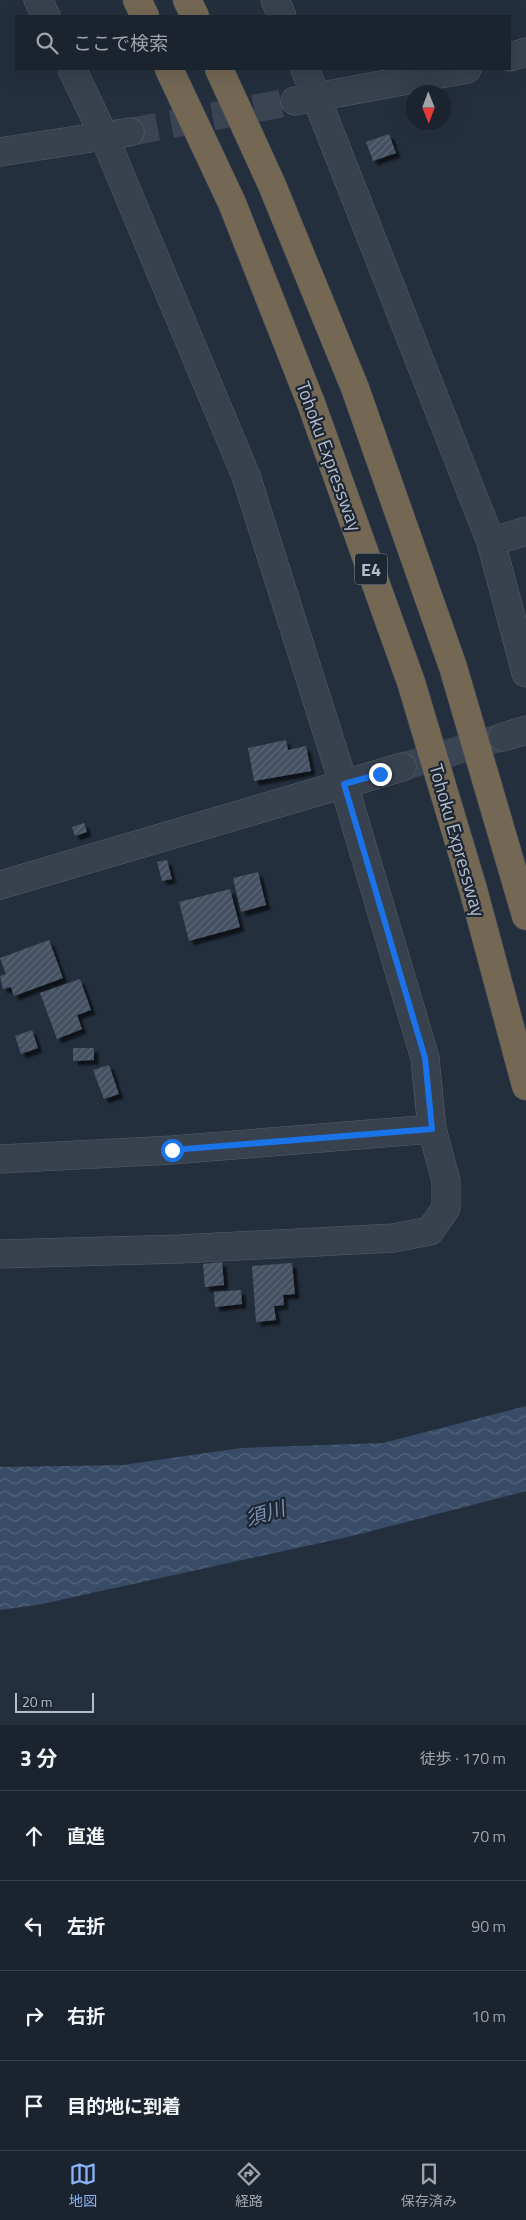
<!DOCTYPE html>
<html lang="ja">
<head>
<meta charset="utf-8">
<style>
	body { margin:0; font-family:"Titillium Web","Noto Sans JP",sans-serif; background:#282f3a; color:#f1f3f6 }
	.compass { position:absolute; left:406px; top:85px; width:45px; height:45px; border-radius:50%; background:#1b232e; box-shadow:0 5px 20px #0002; rotate:179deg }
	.scale { position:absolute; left:15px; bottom:12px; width:79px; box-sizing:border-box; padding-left:5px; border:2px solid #b4bcc9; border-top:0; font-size:14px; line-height:18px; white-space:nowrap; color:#b4bcc9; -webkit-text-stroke:4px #1d2633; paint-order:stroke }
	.stop { position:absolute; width:15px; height:15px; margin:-11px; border:4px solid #1a73e8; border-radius:50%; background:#fff }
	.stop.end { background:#1a73e8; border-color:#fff; box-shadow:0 1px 5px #0008 }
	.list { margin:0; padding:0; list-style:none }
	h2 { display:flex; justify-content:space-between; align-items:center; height:65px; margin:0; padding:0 20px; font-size:21px }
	h2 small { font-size:16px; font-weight:400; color:#a0a4aa }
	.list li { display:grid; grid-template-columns:32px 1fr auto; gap:15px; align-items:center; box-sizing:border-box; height:90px; padding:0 20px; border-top:1px solid #39404a }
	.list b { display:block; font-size:19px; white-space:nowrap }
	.list em { font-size:16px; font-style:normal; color:#a0a4aa }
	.icon { flex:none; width:28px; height:28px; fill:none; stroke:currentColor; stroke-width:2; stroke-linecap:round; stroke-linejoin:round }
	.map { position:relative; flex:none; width:526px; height:1725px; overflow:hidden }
	.search { position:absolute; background:#1b232e; box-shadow:0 5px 20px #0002; left:15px; right:15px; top:15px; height:55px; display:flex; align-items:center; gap:12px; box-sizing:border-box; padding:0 18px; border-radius:0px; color:#a0a4aa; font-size:19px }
	.sheet { height:425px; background:#1b232e }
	nav { display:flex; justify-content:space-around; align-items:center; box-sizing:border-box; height:70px; border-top:1px solid #39404a; background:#1b232e; font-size:14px; color:#a0a4aa }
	nav a { display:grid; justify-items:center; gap:2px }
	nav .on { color:#8ab4f8 }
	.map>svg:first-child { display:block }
	.water { fill:url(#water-waves) }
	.building { fill:url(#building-hatch); filter:url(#shadow) }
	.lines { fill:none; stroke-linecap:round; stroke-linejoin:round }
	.street-tunnel { stroke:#3a4453; stroke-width:28; stroke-dasharray:28 14; stroke-linecap:butt }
	.street-casing { stroke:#565f6c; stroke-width:29 }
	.highway-casing { stroke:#434c59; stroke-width:29 }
	.street { stroke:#38414e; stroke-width:28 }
	.highway { stroke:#746855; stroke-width:28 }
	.route { stroke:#1a73e8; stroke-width:6 }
	.labels { text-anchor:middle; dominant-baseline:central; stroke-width:4.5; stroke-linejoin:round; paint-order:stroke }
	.shield { fill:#1d2633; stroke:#878f9c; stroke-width:1 }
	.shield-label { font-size:18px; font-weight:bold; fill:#b4bcc9 }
	.street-label { font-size:19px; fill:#b4bcc9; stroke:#1d2633 }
	.water-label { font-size:20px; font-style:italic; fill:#7c92b1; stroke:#1d2633 }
</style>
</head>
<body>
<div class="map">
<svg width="526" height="1725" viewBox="0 0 526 1725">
	<defs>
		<pattern id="water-waves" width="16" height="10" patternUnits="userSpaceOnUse" patternTransform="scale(1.25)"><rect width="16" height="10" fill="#394c67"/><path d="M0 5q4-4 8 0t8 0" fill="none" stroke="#53647b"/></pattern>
		<pattern id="building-hatch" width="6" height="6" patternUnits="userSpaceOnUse" patternTransform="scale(1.25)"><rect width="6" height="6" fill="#455162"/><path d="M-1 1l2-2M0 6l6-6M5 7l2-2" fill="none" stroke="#5d6877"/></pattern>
		<filter id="shadow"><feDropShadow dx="4.5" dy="4.5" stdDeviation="1" flood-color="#0009"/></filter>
	</defs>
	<rect width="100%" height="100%" fill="#242f3e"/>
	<path class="water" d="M526 1406V1491L352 1536 37 1605 0 1610V1467L123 1465 241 1448 383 1443Z"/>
	<path class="building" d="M389 134 396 153 373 161 366 142Z
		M286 740 288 750 306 746 311 771 254 781 248 748Z
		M84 823 87 832 75 836 72 827Z
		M167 860 172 879 162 881 157 862Z
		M258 872 266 905 241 912 233 878Z
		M230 889 240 927 189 941 179 902Z
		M49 940 63 978 14 996 11 987 3 989 0 976 6 974 0 958Z
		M80 979 91 1010 77 1015 82 1029 57 1039 40 993Z
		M32 1030 38 1048 21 1054 15 1036Z
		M73 1048H94V1060L73 1061Z
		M109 1065 119 1094 104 1099 93 1070Z
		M222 1262 224 1285 205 1287 203 1264Z
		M292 1263 295 1294 283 1295 284 1305 274 1306 276 1320 256 1322 252 1266Z
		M241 1290 242 1304 215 1307 214 1292Z"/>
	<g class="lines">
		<path class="street-tunnel" d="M130 132 295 101
			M402 767 499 738"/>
		<defs>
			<path id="street" d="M38 0 46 16
				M275 0 282 16
				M510 57 526 52
				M305 69 491 542 526 673
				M295 101 467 69
				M0 152 130 132
				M491 542 526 531
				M503 737 526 730
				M0 885 402 767
				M0 1159 172 1150 432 1129
				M0 1254 180 1249 393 1238 430 1231 446 1208V1181L432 1129 425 1058 344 785 246 476 104 136 72 69"/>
			<path id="highway" d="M137 0 145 16
				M187 0 195 16
				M169 69 232 203 311 403 411 682 473 889 526 1086
				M219 69 272 185 355 388 453 667 526 916"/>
		</defs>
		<use href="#street" class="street-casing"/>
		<use href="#highway" class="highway-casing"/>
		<use href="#street" class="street"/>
		<use href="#highway" class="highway"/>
	</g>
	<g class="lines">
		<path class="route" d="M172 1150 432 1129 425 1058 344 784 380 774"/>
	</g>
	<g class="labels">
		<rect class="shield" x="355" y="553.5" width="32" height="31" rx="4"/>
		<g class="shield-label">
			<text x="371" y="569">E4</text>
		</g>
		<g class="street-label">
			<text transform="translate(330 456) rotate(70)">Tohoku Expressway</text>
			<text transform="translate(458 840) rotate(74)">Tohoku Expressway</text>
		</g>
		<g class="water-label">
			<text transform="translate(265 1513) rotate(-17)">須川</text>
		</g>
	</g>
</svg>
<svg class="compass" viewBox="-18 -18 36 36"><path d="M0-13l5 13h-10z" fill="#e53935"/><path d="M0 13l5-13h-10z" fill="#a0a4aa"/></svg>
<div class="scale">20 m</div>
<div class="stop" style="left:172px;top:1150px"></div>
<div class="stop end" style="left:380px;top:774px"></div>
<div class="search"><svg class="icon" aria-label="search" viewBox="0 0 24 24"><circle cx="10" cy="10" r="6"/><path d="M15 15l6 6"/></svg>ここで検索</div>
</div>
<section class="sheet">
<h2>3 分<small>徒歩 · 170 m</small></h2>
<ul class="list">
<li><svg class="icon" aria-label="ahead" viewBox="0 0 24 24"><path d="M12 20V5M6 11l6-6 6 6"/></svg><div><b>直進</b></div><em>70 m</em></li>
<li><svg class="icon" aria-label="left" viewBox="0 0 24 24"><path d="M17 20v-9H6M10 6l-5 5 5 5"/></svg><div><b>左折</b></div><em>90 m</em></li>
<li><svg class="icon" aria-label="right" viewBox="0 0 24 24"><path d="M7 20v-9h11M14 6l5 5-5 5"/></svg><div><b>右折</b></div><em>10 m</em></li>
<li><svg class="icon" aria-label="arrive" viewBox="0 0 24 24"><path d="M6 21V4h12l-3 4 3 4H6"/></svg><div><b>目的地に到着</b></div></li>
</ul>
</section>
<nav>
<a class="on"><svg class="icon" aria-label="map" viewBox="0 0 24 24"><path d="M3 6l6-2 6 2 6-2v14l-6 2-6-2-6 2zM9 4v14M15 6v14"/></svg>地図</a>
<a><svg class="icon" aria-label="directions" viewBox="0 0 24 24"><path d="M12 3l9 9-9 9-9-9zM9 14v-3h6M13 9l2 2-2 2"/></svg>経路</a>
<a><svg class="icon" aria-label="saved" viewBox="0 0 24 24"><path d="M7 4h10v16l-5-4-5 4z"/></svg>保存済み</a>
</nav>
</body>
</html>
